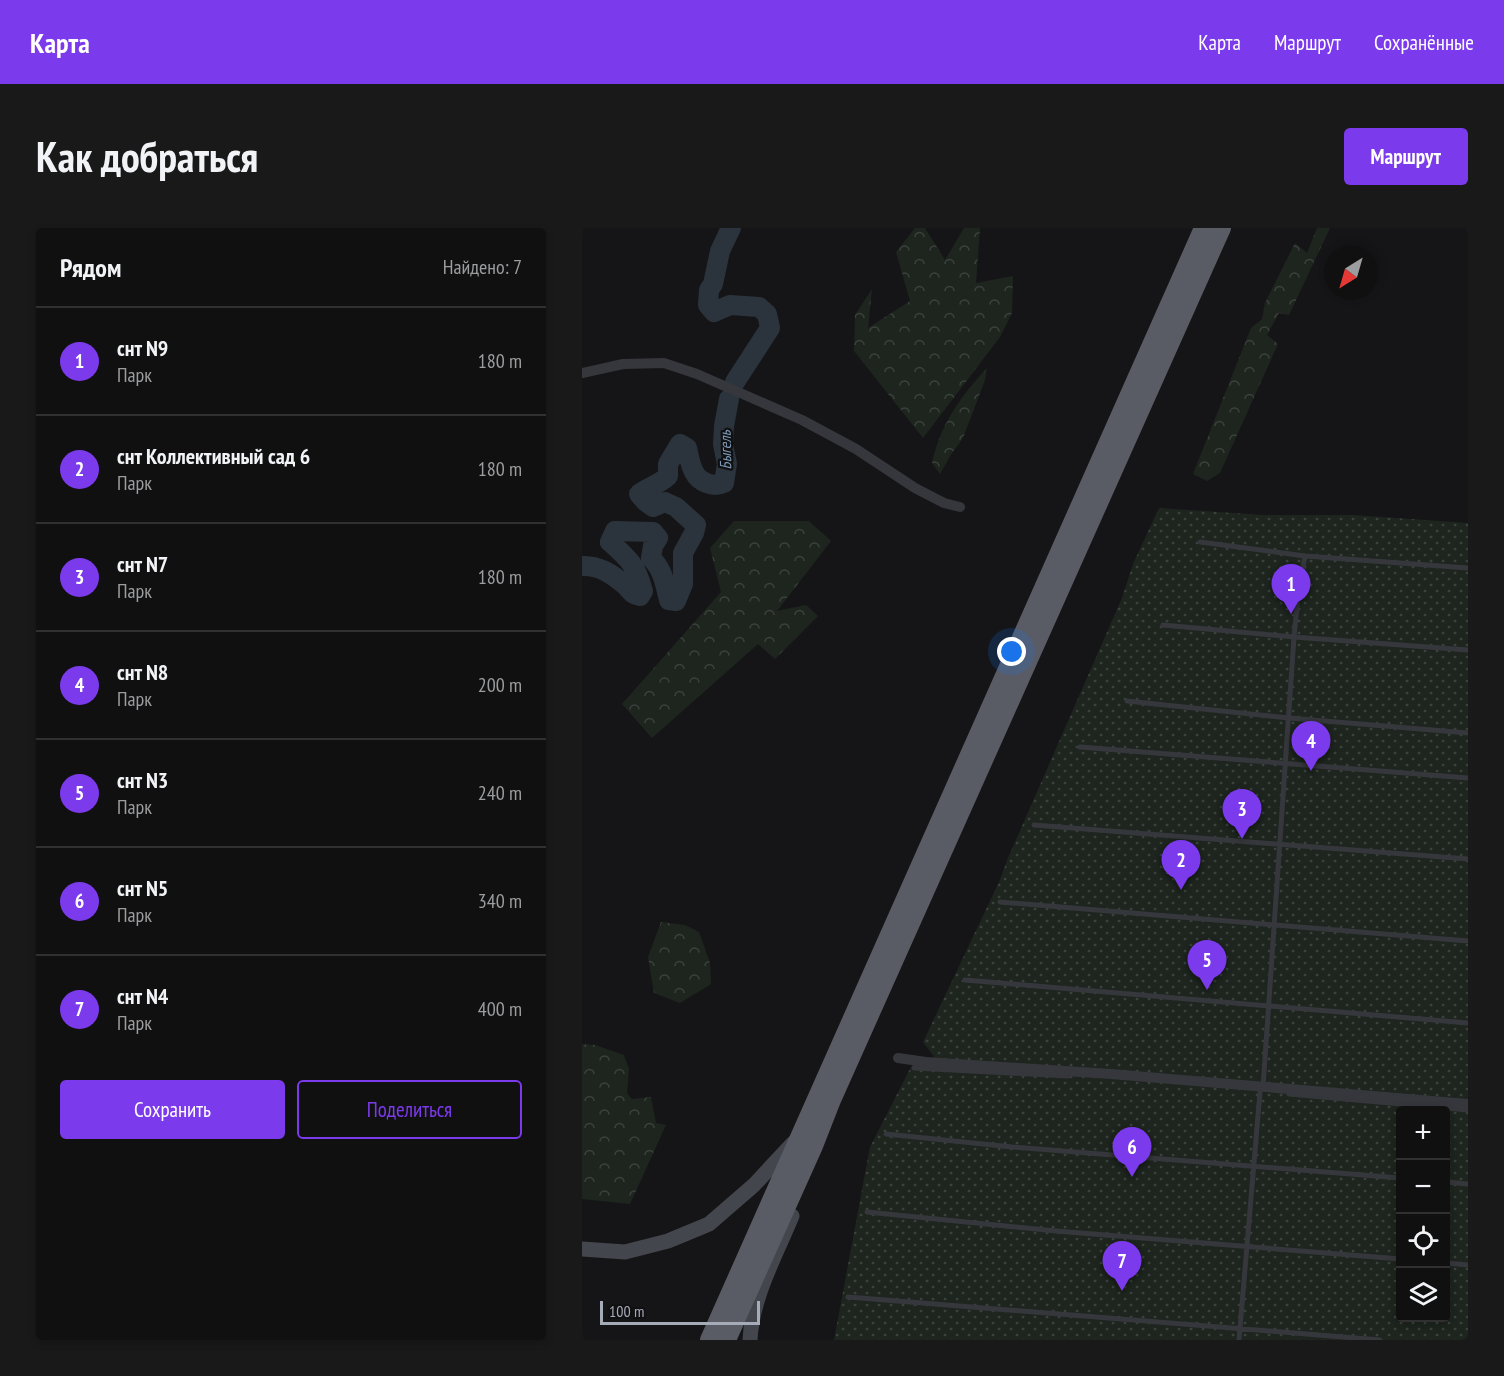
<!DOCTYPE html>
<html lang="ru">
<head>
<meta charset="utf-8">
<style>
	body { margin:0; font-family:"PT Sans Narrow",sans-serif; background:#19191a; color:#f1f3f6 }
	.controls { position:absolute; right:18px; bottom:18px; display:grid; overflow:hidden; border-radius:6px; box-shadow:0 3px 9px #0003 }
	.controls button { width:54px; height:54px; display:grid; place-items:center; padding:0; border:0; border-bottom:2px solid #303031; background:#101011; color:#f1f3f6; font:30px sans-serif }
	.compass { position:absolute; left:742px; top:18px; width:54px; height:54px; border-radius:50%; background:#101011; box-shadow:0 3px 9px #0003; rotate:217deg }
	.scale { position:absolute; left:18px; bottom:15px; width:160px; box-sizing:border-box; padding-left:6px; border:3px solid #a6abb8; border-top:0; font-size:16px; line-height:21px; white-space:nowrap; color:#a6abb8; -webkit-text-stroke:4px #101012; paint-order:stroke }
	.you { position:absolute; left:430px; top:424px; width:21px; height:21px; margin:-15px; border:4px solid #fff; border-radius:50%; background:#1a73e8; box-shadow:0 0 0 9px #1a73e833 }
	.badge { display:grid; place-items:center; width:39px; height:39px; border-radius:50%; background:#7c3aed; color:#fff; font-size:20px; font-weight:700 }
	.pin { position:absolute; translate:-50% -50px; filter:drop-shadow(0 2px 3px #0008) }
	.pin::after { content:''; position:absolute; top:32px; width:21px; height:18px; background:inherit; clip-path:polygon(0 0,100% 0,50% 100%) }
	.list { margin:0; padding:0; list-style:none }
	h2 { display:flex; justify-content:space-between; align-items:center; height:78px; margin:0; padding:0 24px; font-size:26px }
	h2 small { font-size:20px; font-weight:400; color:#9c9d9f }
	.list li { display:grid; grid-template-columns:39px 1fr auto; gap:18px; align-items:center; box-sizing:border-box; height:108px; padding:0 24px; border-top:2px solid #303031 }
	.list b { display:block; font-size:22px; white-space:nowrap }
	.list p { margin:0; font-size:20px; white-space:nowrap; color:#9c9d9f }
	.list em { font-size:20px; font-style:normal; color:#9c9d9f }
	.actions { display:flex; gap:12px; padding:18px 24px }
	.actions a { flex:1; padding:14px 0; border:2px solid #7c3aed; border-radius:6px; text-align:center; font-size:21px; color:#7c3aed }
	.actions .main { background:#7c3aed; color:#fff }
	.icon { flex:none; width:33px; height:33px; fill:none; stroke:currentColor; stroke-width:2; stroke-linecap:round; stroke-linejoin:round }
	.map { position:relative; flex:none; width:886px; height:1112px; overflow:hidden; border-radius:6px }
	header { display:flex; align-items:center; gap:36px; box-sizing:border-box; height:84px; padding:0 30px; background:#7c3aed; color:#fff }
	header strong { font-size:28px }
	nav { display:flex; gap:33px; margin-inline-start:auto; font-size:21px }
	.intro { display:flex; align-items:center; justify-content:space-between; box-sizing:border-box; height:144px; padding:0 36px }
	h1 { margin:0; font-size:42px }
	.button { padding:15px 27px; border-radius:6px; background:#7c3aed; color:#fff; font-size:21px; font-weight:700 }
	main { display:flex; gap:36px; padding:0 36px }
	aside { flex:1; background:#101011; border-radius:6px; box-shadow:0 3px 9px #0003 }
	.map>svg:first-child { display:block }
	.forest { fill:url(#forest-crowns) }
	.garden { fill:url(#garden-dots); fill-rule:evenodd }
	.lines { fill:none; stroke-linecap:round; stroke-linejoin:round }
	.river { stroke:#2b343c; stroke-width:20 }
	.service { stroke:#36373c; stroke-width:5 }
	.minor { stroke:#36373c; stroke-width:10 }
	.secondary { stroke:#44464d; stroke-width:15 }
	.trunk { stroke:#5a5c65; stroke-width:18 }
	.labels { text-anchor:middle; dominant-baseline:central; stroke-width:4.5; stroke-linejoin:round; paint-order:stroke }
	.water-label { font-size:16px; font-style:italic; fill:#7c98b5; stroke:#101012 }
</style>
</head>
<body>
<header>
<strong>Карта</strong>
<nav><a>Карта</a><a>Маршрут</a><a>Сохранённые</a></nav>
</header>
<div class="intro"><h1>Как добраться</h1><a class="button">Маршрут</a></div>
<main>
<aside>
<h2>Рядом<small>Найдено: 7</small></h2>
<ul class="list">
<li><span class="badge">1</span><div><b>снт N9</b><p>Парк</p></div><em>180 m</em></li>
<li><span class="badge">2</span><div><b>снт Коллективный сад 6</b><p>Парк</p></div><em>180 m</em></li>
<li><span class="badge">3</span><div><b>снт N7</b><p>Парк</p></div><em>180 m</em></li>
<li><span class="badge">4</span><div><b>снт N8</b><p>Парк</p></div><em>200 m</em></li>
<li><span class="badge">5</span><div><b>снт N3</b><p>Парк</p></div><em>240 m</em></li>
<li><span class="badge">6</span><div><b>снт N5</b><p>Парк</p></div><em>340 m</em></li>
<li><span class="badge">7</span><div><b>снт N4</b><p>Парк</p></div><em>400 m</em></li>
</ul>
<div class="actions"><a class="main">Сохранить</a><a>Поделиться</a></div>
</aside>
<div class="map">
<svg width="886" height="1112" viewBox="0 0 886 1112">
	<defs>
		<pattern id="forest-crowns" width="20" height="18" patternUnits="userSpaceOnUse" patternTransform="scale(1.5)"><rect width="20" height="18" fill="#1d251e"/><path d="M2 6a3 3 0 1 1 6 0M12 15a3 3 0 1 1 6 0" fill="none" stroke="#3b423d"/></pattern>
		<pattern id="garden-dots" width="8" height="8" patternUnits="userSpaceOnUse" patternTransform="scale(1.5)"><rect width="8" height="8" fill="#1d251e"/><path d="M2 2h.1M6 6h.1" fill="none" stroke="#3b423d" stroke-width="1.8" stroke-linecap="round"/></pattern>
	</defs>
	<rect width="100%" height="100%" fill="#151517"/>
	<path class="forest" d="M333 0H343L363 32 382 0H398L394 55 431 48 430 85 418 109 341 210 272 123 273 87 290 61 286 100 328 73 314 24Z
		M735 0H748L707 87 697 85 685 107 696 116 638 245 625 253 611 246 669 100 680 91 683 75 713 15 725 25Z
		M405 140 403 152 381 210 368 228 358 246 350 235C358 197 379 168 405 140Z
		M152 293H227L249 313 195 383 224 377 236 388 193 431 176 416 70 510 40 476 139 364 128 320Z
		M79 694 103 697 117 704 128 735 129 756 98 775 72 765 66 729Z
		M0 816 13 817 42 827 47 841 45 865 50 871 69 869 74 895 84 897 48 976 0 971Z"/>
	<path class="garden" d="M577 280 681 287H771L886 295V872L353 830 341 814 417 654 426 630 540 370 551 336Z
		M330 837 546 849 886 879V1112H252L288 919ZM818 882H864V1090H818Z"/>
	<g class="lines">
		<path class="river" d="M149 0 138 23 131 56 127 62 126 77 132 84 148 77 177 79 185 86 188 100 153 154
			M0 338C17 337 30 346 43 357 48 362 50 367 58 368L61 363C54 337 47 331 28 314L33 303 71 304 76 310 71 318 69 330C81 341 83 356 87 372L94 373 101 356V325L112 305 114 297 94 279 83 274 71 279 63 273 57 266C66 259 78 256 86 248V236L98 216 105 220C107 228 108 237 112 244 117 254 131 260 142 255L145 236 141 216 142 198 147 171"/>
		<path class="service" d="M618 314 723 328 886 340
			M581 397 712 409 886 422
			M545 473 707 490 886 505
			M498 519 886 550
			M452 597 886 631
			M418 674 886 713
			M383 752 886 795
			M332 840 486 848
			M681 859 712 409 716 368 723 328
			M707 866 886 882
			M304 906 430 919 818 950
			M864 954 886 956
			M285 984 474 1003 818 1031
			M864 1035 886 1037
			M266 1069 798 1112
			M657 1112 678 864"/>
		<path class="minor" d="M0 145 41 136 82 135 115 146 220 192 274 221 333 260 362 275 378 279
			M316 830 344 834 529 846 886 876"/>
		<path class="secondary" d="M0 1021 43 1024 86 1013 127 996 172 957 211 915
			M168 1112C170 1069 194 1027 210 988"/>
		<path class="trunk" d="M127 1112 621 0
			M145 1112 232 918 250 872 640 0"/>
	</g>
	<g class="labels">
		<g class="water-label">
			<text transform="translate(143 222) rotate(-91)">Быгель</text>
		</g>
	</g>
</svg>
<div class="controls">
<button>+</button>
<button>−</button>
<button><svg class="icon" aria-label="locate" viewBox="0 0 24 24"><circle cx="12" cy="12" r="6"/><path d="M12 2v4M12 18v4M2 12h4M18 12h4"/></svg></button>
<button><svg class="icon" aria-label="layers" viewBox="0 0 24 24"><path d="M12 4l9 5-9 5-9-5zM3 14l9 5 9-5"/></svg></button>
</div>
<svg class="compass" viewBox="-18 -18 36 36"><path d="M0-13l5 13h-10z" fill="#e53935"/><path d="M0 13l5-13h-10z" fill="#9c9d9f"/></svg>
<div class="scale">100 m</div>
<div class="you"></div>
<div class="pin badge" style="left:709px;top:386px">1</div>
<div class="pin badge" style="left:599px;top:662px">2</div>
<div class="pin badge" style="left:660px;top:611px">3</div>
<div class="pin badge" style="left:729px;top:543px">4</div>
<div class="pin badge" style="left:625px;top:762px">5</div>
<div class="pin badge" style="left:550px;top:949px">6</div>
<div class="pin badge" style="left:540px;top:1063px">7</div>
</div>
</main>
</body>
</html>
